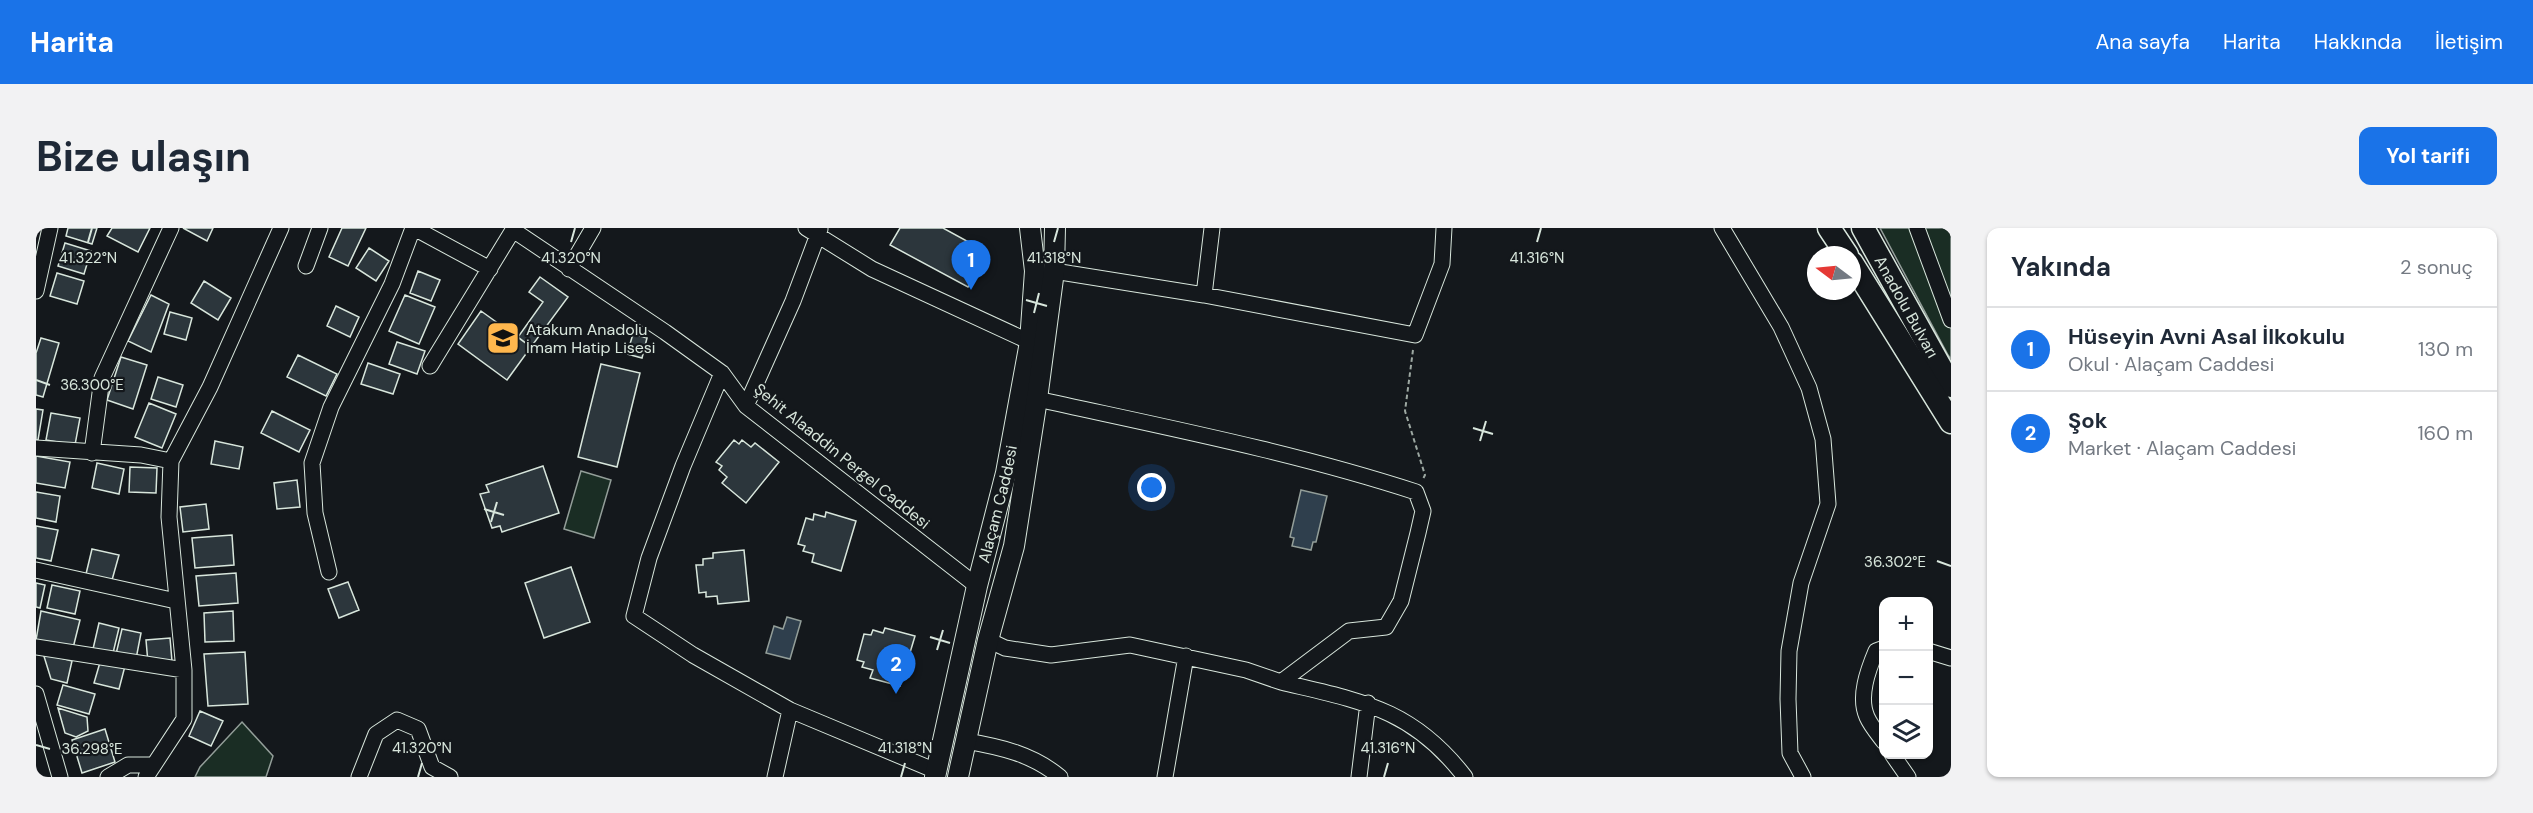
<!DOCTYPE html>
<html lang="tr">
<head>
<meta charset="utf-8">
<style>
	body { margin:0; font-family:"DM Sans",sans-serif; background:#f2f2f3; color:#1f2937 }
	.controls { position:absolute; right:18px; bottom:18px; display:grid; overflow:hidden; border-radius:12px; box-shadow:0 2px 4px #0004 }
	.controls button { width:54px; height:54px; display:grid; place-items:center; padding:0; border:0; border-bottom:2px solid #e0e1e3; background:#fff; color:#1f2937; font:30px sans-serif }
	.compass { position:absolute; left:1771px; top:18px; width:54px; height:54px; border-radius:50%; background:#fff; box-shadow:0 2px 4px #0004; rotate:286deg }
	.you { position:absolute; left:1116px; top:260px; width:21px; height:21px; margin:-15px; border:4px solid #fff; border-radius:50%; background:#1a73e8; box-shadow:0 0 0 9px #1a73e833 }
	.badge { display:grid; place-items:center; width:39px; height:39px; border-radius:50%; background:#1a73e8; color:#fff; font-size:20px; font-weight:700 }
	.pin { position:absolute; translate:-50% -50px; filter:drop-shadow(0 2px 3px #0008) }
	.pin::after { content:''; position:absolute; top:32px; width:21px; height:18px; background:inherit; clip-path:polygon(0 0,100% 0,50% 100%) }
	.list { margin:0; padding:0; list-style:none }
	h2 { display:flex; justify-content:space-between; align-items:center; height:78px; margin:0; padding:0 24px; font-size:26px }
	h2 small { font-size:20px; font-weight:400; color:#747a83 }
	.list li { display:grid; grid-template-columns:39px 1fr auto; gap:18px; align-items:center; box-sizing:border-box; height:84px; padding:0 24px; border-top:2px solid #e0e1e3 }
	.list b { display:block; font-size:22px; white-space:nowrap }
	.list p { margin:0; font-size:20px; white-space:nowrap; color:#747a83 }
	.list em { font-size:20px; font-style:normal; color:#747a83 }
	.icon { flex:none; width:33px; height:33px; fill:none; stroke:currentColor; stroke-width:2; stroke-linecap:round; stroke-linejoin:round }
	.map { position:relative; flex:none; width:1915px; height:549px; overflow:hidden; border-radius:12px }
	header { display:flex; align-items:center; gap:36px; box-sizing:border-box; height:84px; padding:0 30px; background:#1a73e8; color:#fff }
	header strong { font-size:28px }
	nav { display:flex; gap:33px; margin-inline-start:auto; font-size:21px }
	.intro { display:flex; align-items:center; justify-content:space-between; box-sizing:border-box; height:144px; padding:0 36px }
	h1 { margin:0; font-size:42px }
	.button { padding:15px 27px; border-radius:12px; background:#1a73e8; color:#fff; font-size:21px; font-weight:700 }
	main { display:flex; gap:36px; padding:0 36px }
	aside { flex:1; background:#fff; border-radius:12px; box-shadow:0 2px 4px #0004 }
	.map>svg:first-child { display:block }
	.green { fill:#1a2d24; stroke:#939e99; stroke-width:1.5 }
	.water { fill:#2f3f4d; stroke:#939e99; stroke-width:1.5 }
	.building { fill:#2c363c; stroke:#d8e6dc; stroke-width:1.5 }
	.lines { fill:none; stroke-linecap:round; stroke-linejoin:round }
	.minor-casing { stroke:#d8e6dc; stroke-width:17 }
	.major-casing { stroke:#d8e6dc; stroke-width:22 }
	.highway-casing { stroke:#d8e6dc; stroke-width:25 }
	.path { stroke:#9da8a2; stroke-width:2; stroke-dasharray:4.5 3; stroke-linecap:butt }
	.minor { stroke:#14181c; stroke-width:15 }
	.major { stroke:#14181c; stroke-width:20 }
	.highway { stroke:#14181c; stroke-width:22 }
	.ticks { fill:none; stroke:#d8e6dc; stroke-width:2 }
	.labels { text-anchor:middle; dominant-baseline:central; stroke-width:4.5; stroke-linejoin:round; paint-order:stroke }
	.street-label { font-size:16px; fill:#d8e6dc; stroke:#14181c }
	.poi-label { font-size:16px; fill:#d8e6dc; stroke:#14181c; text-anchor:start }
	.ticks-label { font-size:15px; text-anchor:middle; fill:#d8e6dc; stroke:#14181c; stroke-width:4.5; stroke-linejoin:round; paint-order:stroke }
</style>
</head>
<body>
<header>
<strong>Harita</strong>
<nav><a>Ana sayfa</a><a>Harita</a><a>Hakkında</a><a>İletişim</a></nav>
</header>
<div class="intro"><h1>Bize ulaşın</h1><a class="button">Yol tarifi</a></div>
<main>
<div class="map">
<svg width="1915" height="549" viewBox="0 0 1915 549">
	<rect width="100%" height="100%" fill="#14181c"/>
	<path class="green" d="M1844 0H1915V131L1912 127Z
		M545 243 575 252 558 310 528 301Z
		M206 494 237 528 230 549H159L164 539Z"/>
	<path class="water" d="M1265 262 1291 268 1280 314H1277L1275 322 1256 318 1258 310 1254 309Z
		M751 389 765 393 754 431 730 425 738 398 747 401Z"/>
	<path class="building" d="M32 0H61L56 16 30 8Z
		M76 0H114L102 24 71 8Z
		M147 0H177L171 13Z
		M306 0H330L312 38 293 29Z
		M864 0H907L951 24 932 59 854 17Z
		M29 15 55 23 48 46 22 38Z
		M333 20 353 33 340 53 320 40Z
		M382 43 404 52 395 73 374 65Z
		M21 45 48 53 41 76 14 68Z
		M504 49 532 69 495 119 482 109 507 74 493 64Z
		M168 53 195 70 182 92 155 75Z
		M115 67 133 76 115 124 92 113Z
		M369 67 399 79 383 116 353 103Z
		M300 78 323 89 314 109 291 98Z
		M445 83 495 119 471 152 422 116Z
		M134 84 156 90 150 112 128 106Z
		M597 106 611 110 606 130 591 126Z
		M5 110 23 115 7 169 0 167V125Z
		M361 114 389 123 381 146 353 136Z
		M262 127 301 146 290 168 251 149Z
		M85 129 111 137 97 181 71 172Z
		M332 135 364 146 357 166 325 156Z
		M565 136 604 145 581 239 542 229Z
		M122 149 147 157 140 179 115 171Z
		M113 175 140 186 126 220 99 209Z
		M0 181 7 182 2 212H0Z
		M236 183 274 202 263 224 225 205Z
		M15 185 44 190 39 217 10 212Z
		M698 212 703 216 706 212 715 219 719 215 743 234 710 275 686 255 691 249 683 242 686 238 680 234Z
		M179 213 207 219 203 241 175 236Z
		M0 228 34 234 29 260 0 255Z
		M61 235 88 241 83 266 56 260Z
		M507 238 523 285 466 304 464 298 456 300 444 266 453 264 450 257Z
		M94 239 121 240 120 265 93 264Z
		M261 252 264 279 241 281 238 255Z
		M0 264 24 268 20 294 0 290Z
		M170 276 173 301 147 304 144 279Z
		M790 284 820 293 805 343 776 334 778 326 767 323 769 318 762 316 770 290 777 292 778 286 789 289Z
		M0 298 22 302 15 333 0 330Z
		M196 307 198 337 159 340 156 310Z
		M56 321 83 327 76 352 50 346Z
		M708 322 713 373 682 376 681 368 670 369V364L663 365 660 337H667V331L677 330V325Z
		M535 339 554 394 508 410 489 355Z
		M200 345 202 375 163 378 160 348Z
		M312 354 323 382 303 390 292 361Z
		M0 355 9 357 4 380 0 379Z
		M16 357 44 363 39 386 11 380Z
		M5 383 44 392 37 420 0 412Z
		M197 383 198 413 169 414 168 385Z
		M63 395 83 400 77 425 57 421Z
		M849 400 879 408 864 458 834 450 837 442 826 439 828 434 821 432 828 406 835 407 837 402 847 405Z
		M86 401 105 405 100 431 80 426Z
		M134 410 136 433 112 435 110 412Z
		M209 424 212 476 172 478 168 426Z
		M7 425 36 433 31 455 15 451Z
		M65 431 89 438 83 461 58 455Z
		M27 457 59 466 53 486 21 477Z
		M22 480 51 489 52 503 40 509 29 505Z
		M164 483 187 493 175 518 153 508Z
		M69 501 79 534 46 545 36 512Z"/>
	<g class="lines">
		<defs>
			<path id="minor" d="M378 0 454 41
				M477 0V2L629 104 686 145 710 178 941 358
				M770 0 836 41 994 114
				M1686 0 1745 99 1773 160 1787 211 1792 276 1765 355 1753 423 1752 471 1754 525 1767 549
				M1881 0 1915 92
				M270 38 284 0
				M533 41 557 0
				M1018 43 1168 67 1379 107 1406 36 1408 0
				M0 63 14 0
				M1168 67 1176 0
				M394 138 477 2
				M686 145 647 238 613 330 598 388 657 427 754 482 900 543
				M710 178 757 73 784 1
				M0 220 105 227 135 233
				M56 225 66 150 135 0
				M0 342 140 373
				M293 344 279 285 276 235 295 179 356 56 377 0
				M952 412 969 420 1015 427 1094 417 1210 442 1245 454 1313 403 1350 399 1365 373 1382 305 1387 283 1380 264C1257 224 1128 199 1001 171
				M0 419 148 442
				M1848 420 1840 423C1832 442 1822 469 1831 489 1835 498 1842 506 1848 514
				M1892 423 1915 430
				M1245 454C1324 473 1376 480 1429 549
				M0 466 24 549
				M930 513C965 519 996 526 1024 549
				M1856 526 1872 549
				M72 549 92 537H117
				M110 549 148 491V442L133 289 135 233 174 159 245 0
				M323 549 340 506 361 492 382 501 396 539 414 549
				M739 549 754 482
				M1129 549 1150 428
				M1323 549 1332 475"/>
			<g id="major">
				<path id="s1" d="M899 549 941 358 970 245 994 114 999 43 994 0"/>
				<path d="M922 549 952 412 978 318 1001 171 1018 43 1019 0"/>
			</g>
			<g id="highway">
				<path d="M1793 0 1811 27"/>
				<path id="s2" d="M1827 0 1915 158"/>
				<path d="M1816 35 1915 194"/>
			</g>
		</defs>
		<use href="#minor" class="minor-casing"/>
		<use href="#major" class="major-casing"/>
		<use href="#highway" class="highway-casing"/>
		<path class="path" d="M1377 122 1369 183 1389 247 1387 251"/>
		<use href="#minor" class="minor"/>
		<use href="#major" class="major"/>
		<use href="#highway" class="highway"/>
	</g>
	<path class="ticks" d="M52 14 56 0M535 14 539 0M1018 14 1022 0M1501 14 1505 0M990 72 1011 78M998 85 1003 65M0 152 14 157M1437 200 1457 206M1444 213 1450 193M448 281 468 287M455 294 461 274M1901 333 1915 338M894 409 914 415M901 422 907 402M0 517 14 521M382 549 386 535M865 549 869 535M1348 549 1352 535"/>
	<defs>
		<symbol id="school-square" viewBox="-11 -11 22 22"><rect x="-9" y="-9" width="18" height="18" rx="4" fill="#ffb74d" stroke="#14181c"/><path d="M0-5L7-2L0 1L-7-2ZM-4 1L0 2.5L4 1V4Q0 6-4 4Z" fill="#111"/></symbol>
	</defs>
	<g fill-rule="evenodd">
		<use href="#school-square" x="448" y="91" width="38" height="38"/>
	</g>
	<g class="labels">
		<g class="street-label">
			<text stroke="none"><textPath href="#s2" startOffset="90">Anadolu Bulvarı</textPath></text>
			<text transform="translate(806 228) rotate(39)">Şehit Alaaddin Pergel Caddesi</text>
			<text stroke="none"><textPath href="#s1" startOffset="280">Alaçam Caddesi</textPath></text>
		</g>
		<g class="poi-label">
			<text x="490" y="101">Atakum Anadolu<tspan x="490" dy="18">İmam Hatip Lisesi</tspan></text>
		</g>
	</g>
	<g class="ticks-label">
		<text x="52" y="35">41.322°N</text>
		<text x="535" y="35">41.320°N</text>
		<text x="1018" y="35">41.318°N</text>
		<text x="1501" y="35">41.316°N</text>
		<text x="56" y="162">36.300°E</text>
		<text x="1859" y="339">36.302°E</text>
		<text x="386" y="525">41.320°N</text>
		<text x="869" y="525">41.318°N</text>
		<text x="1352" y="525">41.316°N</text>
		<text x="56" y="526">36.298°E</text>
	</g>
</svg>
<div class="controls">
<button>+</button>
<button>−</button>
<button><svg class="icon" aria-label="layers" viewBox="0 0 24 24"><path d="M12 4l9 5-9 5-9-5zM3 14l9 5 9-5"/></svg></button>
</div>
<svg class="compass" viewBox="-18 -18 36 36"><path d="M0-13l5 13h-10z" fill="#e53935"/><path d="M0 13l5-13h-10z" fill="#747a83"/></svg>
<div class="you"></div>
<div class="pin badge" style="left:935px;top:62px">1</div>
<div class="pin badge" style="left:860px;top:466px">2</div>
</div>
<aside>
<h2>Yakında<small>2 sonuç</small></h2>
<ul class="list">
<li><span class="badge">1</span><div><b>Hüseyin Avni Asal İlkokulu</b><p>Okul · Alaçam Caddesi</p></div><em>130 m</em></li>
<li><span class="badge">2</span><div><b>Şok</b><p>Market · Alaçam Caddesi</p></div><em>160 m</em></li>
</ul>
</aside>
</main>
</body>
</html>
